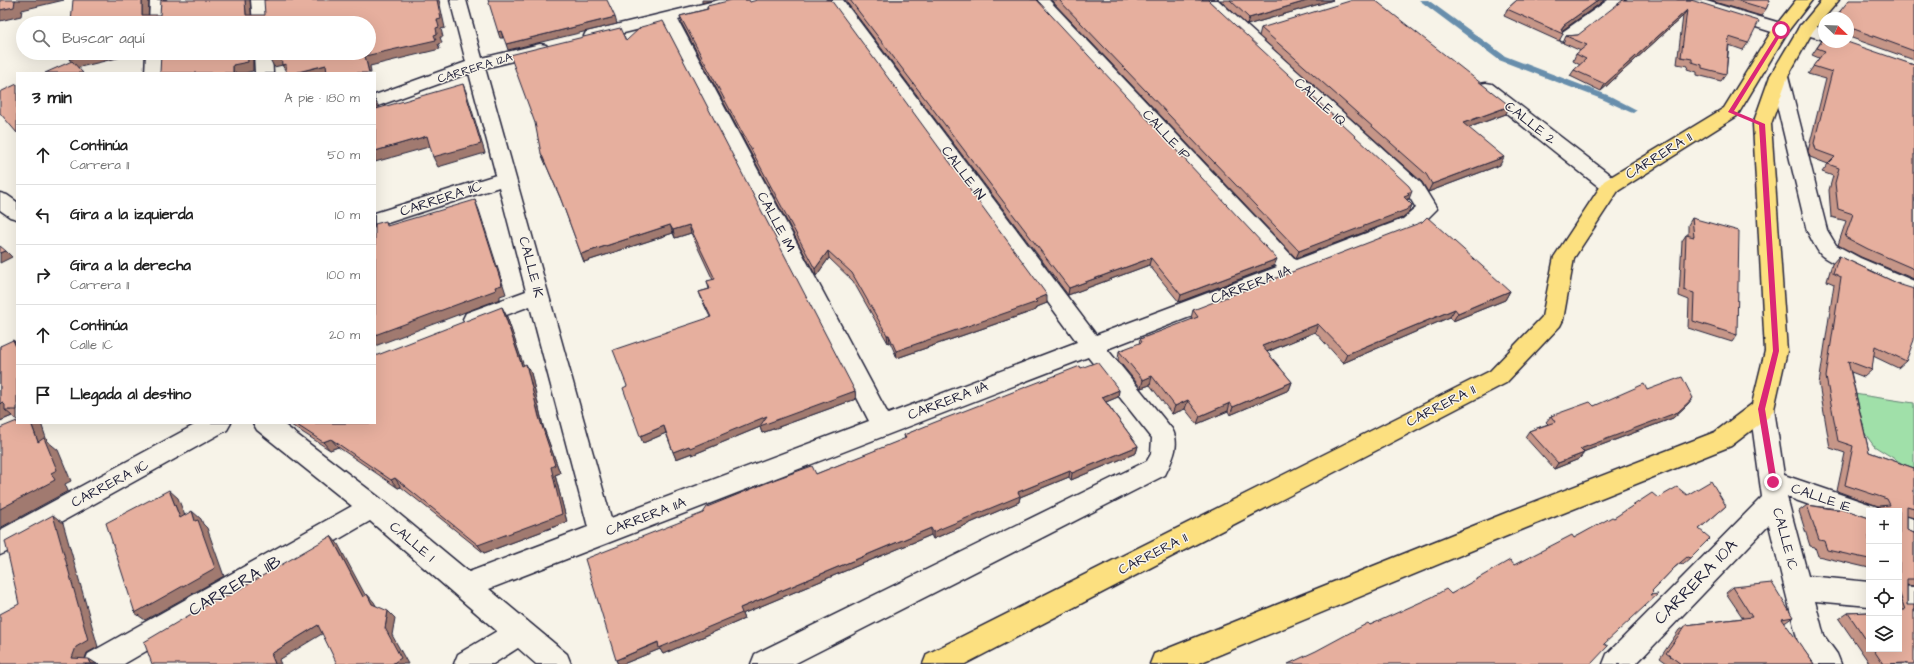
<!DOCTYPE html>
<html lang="es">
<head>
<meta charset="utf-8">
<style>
	body { margin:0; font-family:"Architects Daughter",sans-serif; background:#f2f2f2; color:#222 }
	.controls { position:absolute; right:12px; bottom:12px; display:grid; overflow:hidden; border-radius:0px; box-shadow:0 4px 16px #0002 }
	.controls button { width:36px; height:36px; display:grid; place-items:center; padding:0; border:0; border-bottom:1px solid #e0e0e0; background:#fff; color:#222; font:20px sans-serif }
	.compass { position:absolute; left:1818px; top:12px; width:36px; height:36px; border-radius:50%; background:#fff; box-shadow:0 4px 16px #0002; rotate:113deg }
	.stop { position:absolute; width:12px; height:12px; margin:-9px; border:3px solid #db2777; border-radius:50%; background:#fff }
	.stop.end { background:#db2777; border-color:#fff; box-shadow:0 1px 4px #0008 }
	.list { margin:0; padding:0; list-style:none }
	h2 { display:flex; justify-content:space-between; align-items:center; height:52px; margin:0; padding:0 16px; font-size:17px }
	h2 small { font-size:13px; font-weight:400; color:#767676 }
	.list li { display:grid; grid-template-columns:26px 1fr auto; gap:12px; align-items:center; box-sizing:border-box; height:60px; padding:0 16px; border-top:1px solid #e0e0e0 }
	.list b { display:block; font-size:15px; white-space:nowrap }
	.list p { margin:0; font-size:13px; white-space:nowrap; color:#767676 }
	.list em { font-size:13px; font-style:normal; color:#767676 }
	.icon { flex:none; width:22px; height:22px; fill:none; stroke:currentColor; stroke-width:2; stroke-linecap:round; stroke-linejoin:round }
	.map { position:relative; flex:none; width:1914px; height:664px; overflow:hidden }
	.search { position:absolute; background:#fff; box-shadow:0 4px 16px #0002; left:16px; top:16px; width:360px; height:44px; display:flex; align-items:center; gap:10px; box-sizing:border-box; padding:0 14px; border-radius:22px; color:#767676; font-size:15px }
	.panel { position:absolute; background:#fff; box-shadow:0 4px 16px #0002; left:16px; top:72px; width:360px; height:352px; border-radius:0px }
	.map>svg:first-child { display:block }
	.green { fill:#a0e0a9; stroke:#618172 }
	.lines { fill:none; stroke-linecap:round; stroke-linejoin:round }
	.stream { fill:#678eac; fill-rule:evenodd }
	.street-casing { stroke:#22223b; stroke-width:3 }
	.primary-casing { stroke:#22223b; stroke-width:3 }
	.street { fill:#f7f3e8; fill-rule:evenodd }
	.primary { fill:#fce080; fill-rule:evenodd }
	.wall { fill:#c69688; stroke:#22223b }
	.shaded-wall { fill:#a17a6f; stroke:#22223b }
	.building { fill:#e6af9e; stroke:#22223b }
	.route { fill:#db2777 }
	.labels { text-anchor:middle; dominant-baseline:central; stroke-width:3; stroke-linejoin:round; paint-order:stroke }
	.far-street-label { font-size:12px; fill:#22223b; stroke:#f7f3e8 }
	.street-label { font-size:14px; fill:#22223b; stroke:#f7f3e8 }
	.near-street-label { font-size:17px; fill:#22223b; stroke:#f7f3e8 }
</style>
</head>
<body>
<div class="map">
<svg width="1914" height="664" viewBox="0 0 1914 664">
	<rect width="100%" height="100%" fill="#f7f3e8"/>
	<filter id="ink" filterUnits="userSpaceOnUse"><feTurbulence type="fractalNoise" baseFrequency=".025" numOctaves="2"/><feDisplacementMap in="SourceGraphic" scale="8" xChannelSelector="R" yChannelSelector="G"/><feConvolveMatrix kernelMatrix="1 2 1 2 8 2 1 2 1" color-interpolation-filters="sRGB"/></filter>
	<g filter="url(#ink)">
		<path class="green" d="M1834 391 1914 403V471L1874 446Z"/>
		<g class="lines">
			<path class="stream" d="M1419 0H1428L1505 56 1610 96 1637 110 1633 113 1630 112 1604 100 1499 60Z"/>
			<defs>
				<path id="street" d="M150 0H166L165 23H149Z
					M251 0H267L269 23H253Z
					M450 0H466L482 58 540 44 546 45 549 49 546 53 485 68 611 518 869 421 664 23 592 41 586 40 584 36 586 32 719 0H747L745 3 678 20 888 414 1077 342 827 0H843L1096 335 1277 267 1032 0H1049L1296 260 1403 219 1416 208 1407 193 1200 0H1218L1421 183 1437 209 1417 229 1107 349 1172 429C1181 445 1172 460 1165 475L794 664H751L755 654 1147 461 1151 454 1152 438 1088 357 489 589 567 654 571 664H536L518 648 493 664H454L458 654 497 631 370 521 124 664H84L88 654 352 506 257 430 253 423H282L381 499 469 572 588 527 530 306 474 327 466 325 463 319 466 313 526 291 499 187 375 227V213L496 175 469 73 375 107V95L466 62Z
					M1608 0H1626L1573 41 1567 42 1561 41 1559 37 1561 33Z
					M1678 0H1703L1787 25 1789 29 1787 33 1781 34 1775 33 1680 3Z
					M1806 24 1824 29V40L1800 33 1798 29 1800 25Z
					M146 53H164L163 73H145Z
					M254 53H272L273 73H255Z
					M1779 71 1785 72 1788 76 1827 230 1836 245 1860 258 1914 281V298C1898 293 1832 265 1821 255 1816 249 1811 238 1807 231L1770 76 1773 72Z
					M1486 83 1492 84 1618 181 1621 186 1618 191 1611 193 1604 191 1480 92 1477 88 1480 84Z
					M0 193 7 195 17 202V219L10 217 0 210Z
					M1762 400 1770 402 1774 409 1784 475 1878 507 1880 511H1869V526L1787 497 1808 576 1869 582V606L1815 601 1824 636 1837 654 1841 664H1811L1798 642 1769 525 1636 664H1603L1607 654 1762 497 1750 409 1754 402Z
					M198 423H231L227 430 9 551 0 555V530Z
					M1899 514 1914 519V541L1899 536Z
					M1899 586 1914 587V611L1899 610Z"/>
				<path id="primary" d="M1796 0H1812L1788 31 1737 116 1618 191 1574 258 1563 320 1560 326 1506 383 965 664H923L927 654 1490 371 1542 317 1554 257 1604 181 1724 108 1773 29Z
					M1822 0H1839L1813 31 1788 76 1771 124 1787 351 1774 409 1770 416 1731 446 1526 528 1197 664H1150L1154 654 1508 512 1715 432 1752 404 1765 351 1753 124 1770 76 1798 29Z"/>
			</defs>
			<use href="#street" class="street-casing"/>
			<use href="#primary" class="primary-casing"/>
			<use href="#street" class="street"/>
			<use href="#primary" class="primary"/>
		</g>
		<path class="wall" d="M845 0H1037L1274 266 1179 302 1149 265 1068 295Z
			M1051 0H1208L1409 199 1407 200 1412 205 1409 212 1402 218 1296 258Z
			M1220 0H1333L1247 25Z
			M1517 0H1605L1562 31 1563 34 1559 41 1504 16 1507 9Z
			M1691 0 1748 43 1743 50 1729 45 1726 74 1721 81 1697 75V72L1687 69 1688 66 1677 64 1683 16 1601 91 1570 76 1574 70 1580 65 1573 61 1576 54 1581 51 1563 43 1566 36 1578 35Z
			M1708 0H1770L1766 9 1761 16Z
			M1914 0V60L1849 37 1848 39V18H1835L1841 10Z
			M750 2 1047 303 1037 307 1036 310 897 358 890 342 888 343 853 281 829 258 816 276 682 24 680 16 707 9V6Z
			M1261 28 1506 114 1468 128 1500 165 1428 192 1422 182 1259 36Z
			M1824 37 1914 65V279L1861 257 1838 245 1846 221 1831 217 1829 190 1833 176 1822 172 1828 164 1810 157 1808 151 1826 79 1808 74 1819 58 1812 55Z
			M626 41 855 391 856 399 762 433 760 427 692 455V453L676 459 666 433 643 443 627 386 710 317 702 300 699 292 709 289 707 281 713 280 691 233 675 238 673 233 584 262 562 202 541 153Z
			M1692 218 1737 335 1732 342 1688 328 1689 300 1679 296 1682 241 1686 235H1688V225Z
			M1839 256 1901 285 1906 361 1898 368 1873 356 1872 370 1864 377 1851 372 1869 452 1914 468V518L1907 516V530L1914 533V586L1907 585V605L1914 664H1870L1839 619 1848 613 1869 612V649H1899V511H1872L1879 506H1878L1837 491 1845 453 1830 448 1819 384 1834 284 1827 281 1832 264Z
			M1510 291 1505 300 1453 321 1450 317 1343 363 1315 332 1267 352 1292 382 1289 390 1230 415 1228 411 1197 424 1185 409 1172 414 1150 385 1141 388 1118 360 1119 351 1139 344 1140 339 1192 320 1191 318 1193 310Z
			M502 307 507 317 523 365 531 373 543 426 560 473 555 475 567 522 484 553 401 487 398 488 338 447 330 450 291 425 289 423H375Z
			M17 343V420L12 416 0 421V346Z
			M1081 368 1119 390 1118 397 1106 402 1138 446 1136 453 1071 480 1069 477 1020 497 1019 502 933 539 931 535 742 614 744 619 663 654 660 649 623 664H618L616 660 703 513 816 474 905 439 904 435Z
			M1647 390 1688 404 1673 418 1583 452 1584 453 1579 459 1554 469 1525 437 1529 431 1548 424 1546 422 1551 416 1594 406Z
			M1687 495 1726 506 1699 529 1690 558 1683 564 1680 563 1673 569 1652 591 1604 644 1370 625 1451 594 1574 538 1614 518 1658 498Z
			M1807 505 1838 509 1840 508 1869 518V568L1818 556 1815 547 1810 546 1799 511Z
			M1733 587 1793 617 1786 622 1784 623 1814 664H1668L1660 658 1679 630 1686 625 1743 618 1726 593Z"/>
		<path class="shaded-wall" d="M15 0H64L22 10 21 16 0 21V10Z
			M142 0H149L148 23 142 15Z
			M245 0H250L252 23 246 15Z
			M437 0H439L445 28 441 29 443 37H440L442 43 438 44 440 49 370 66 371 73H369L365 56 434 35 437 20Z
			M702 0H713L702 3Z
			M1310 0H1333L1247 25 1249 18Z
			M1599 0H1605L1560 32 1564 25Z
			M1687 10 1683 16 1601 91 1605 84Z
			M615 17 617 24 508 50 506 44Z
			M501 31 503 38H500L498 32Z
			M92 53H138L76 68 69 59Z
			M247 53H253V71L245 73H233V65Z
			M281 54 287 64 274 67 269 57Z
			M286 64 287 73 282 65Z
			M326 65 330 73H294Z
			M463 84 467 94 485 153 438 167 433 157Z
			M375 100 379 107 381 118 376 109Z
			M1510 106 1506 114 1459 131 1463 123Z
			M427 136 432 146 375 162V151Z
			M1504 157 1500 165 1428 192 1432 184Z
			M1412 191 1409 199H1407L1406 203 1404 197 1407 193Z
			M475 200 479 210 506 294 500 296V299L375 346V335Z
			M1412 205 1409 212 1402 218 1296 258 1299 251Z
			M670 225 673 233 584 262 581 254Z
			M689 225 691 233 675 238 673 230Z
			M6 251 12 257 0 263V253Z
			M828 251 829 258 816 276 815 269Z
			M1151 258 1149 265 1068 295 1069 288Z
			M1277 259 1274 266 1179 302 1181 295Z
			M1510 291 1505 300 1453 321 1458 313Z
			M1047 295V303L1037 307 1036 310 897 358 896 351Z
			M502 307 507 317 527 375 522 366Z
			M1455 309 1450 317 1343 363 1347 354Z
			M1318 324 1315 332 1259 355 1262 346Z
			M887 335H889L890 342 888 343Z
			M13 340 17 343V349Z
			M526 364 531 373 543 426 560 473 555 475 567 522 484 553 478 545 539 417Z
			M1152 376 1150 385 1141 388 1143 380Z
			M1292 382 1289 390 1230 415 1233 407Z
			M1119 390 1118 397 1101 404 1102 397Z
			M855 391 856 399 762 433 760 427 692 455V453L676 459 673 452 767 416Z
			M1693 398 1688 404 1673 418 1575 455 1580 449Z
			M1188 400 1185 409 1172 414 1175 406Z
			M3 403 11 410H5L12 416 0 421V404Z
			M1230 403 1228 411 1197 424 1200 416Z
			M31 423H41L47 441 58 450 71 481 65 484 68 491 0 528V509L51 473 38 442Z
			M664 426 666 433 643 443 640 436Z
			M331 439 338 447 330 450 323 442Z
			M1138 446 1136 453 1071 480 1072 473Z
			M1584 453 1579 459 1554 469 1558 463Z
			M1070 471 1069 477 1020 497 1019 502 933 539V532L1018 492Z
			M395 478 401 487 398 488 391 480Z
			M169 490 178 498 189 526 180 518Z
			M192 511 201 519 203 524 207 528 224 576 145 620 135 613 195 521Z
			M53 515 63 523 98 647 87 653 83 664 72 658Z
			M931 528V535L742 614 744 619 663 654 660 649 623 664H618L616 660Z
			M331 536 338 544 370 604 363 597Z
			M367 594 374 602 379 611 372 604Z
			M388 611 395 618 392 635 408 664H392L385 628Z
			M318 625 325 632 279 660 281 664H275L271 654Z
			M89 659 97 664H91Z"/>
		<path class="building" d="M0 0H16H15L14 7 0 10Z
			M73 0H142V15H160L161 0H245L246 15H265L264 0H437L441 19 437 20 439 27 436 28 437 34 434 35 436 40 365 56 369 73H327L326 65 294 73H286V64L282 65 281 54 269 57 268 53H369V23H71Z
			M488 0H607L615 17 506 44 501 31 498 32Z
			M732 0H749L750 2 757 0H831L1047 295 1035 300 1037 302 896 351 889 335H887L852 273 828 251 815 269 680 16 708 9 707 6Z
			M850 0H1037L1277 259 1181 295 1151 258 1069 288Z
			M1059 0H1208L1409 186 1412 191 1407 193 1409 195 1404 197 1412 205 1406 210 1299 251Z
			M1230 0H1310L1249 18Z
			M1353 0H1375L1510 106 1463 123 1504 157 1432 184 1426 174 1261 28Z
			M1517 0H1599L1564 25 1561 29 1563 34 1507 9Z
			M1623 0H1691L1759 21 1748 43 1729 37 1726 74 1702 68V65L1692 62V59L1681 57 1687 10 1605 84 1574 70 1586 59 1576 54 1587 45 1566 36 1578 35Z
			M1736 0H1770L1766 9Z
			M1849 0H1914V51L1854 29 1852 33 1848 34V18H1837L1841 10Z
			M663 21 855 391 760 426 767 416 690 448 689 446 673 452 664 426 640 436 623 388 627 386 613 350 711 317 699 292 710 289 707 281 715 279 689 225 673 230 670 225 581 254 560 197 541 153 535 123 510 55 620 28 626 41 641 27Z
			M1824 38V42H1847L1914 65V269L1868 249 1845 237 1853 214 1838 209 1835 183 1839 168 1828 164 1835 157 1816 150 1814 143 1832 72 1813 66 1825 51 1817 48Z
			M69 53H92L69 59Z
			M161 53H247L248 62 233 65V73H160Z
			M72 61 83 73H45Z
			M17 84V133L0 113V92Z
			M463 84 481 144 433 157 427 136 375 151V103L376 109Z
			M475 200 502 285 495 287 496 290 375 335V224L386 221 387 226Z
			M1427 217 1510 291 1458 313 1455 309 1347 354 1318 324 1262 346 1292 382 1233 407 1230 403 1200 416 1188 400 1175 406 1152 376 1143 380 1119 351 1142 342 1140 339 1198 317 1193 310 1422 222Z
			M1692 218 1739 231 1737 335 1693 321 1694 293 1684 290 1686 235 1694 237Z
			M0 246 6 251 0 253Z
			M1839 256 1901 285 1914 289V340L1906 361 1875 346 1872 370 1848 361 1869 452 1914 468V508L1907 506V530L1914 533V579H1907V605H1914V664H1906V663L1883 664 1873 649H1899V610H1905L1899 591V511H1879V506L1890 505 1887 499 1845 485 1853 446 1838 441 1826 377 1841 277 1833 273Z
			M502 307 522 366 526 364 539 417 555 465 551 467 562 514 478 545 395 478 391 480 331 439 323 442 294 423H375V356Z
			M13 340 17 349V410H5V405L3 403 0 404V346Z
			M1097 362 1119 390 1102 397 1138 446 1072 473 1070 471 1018 492 1020 496 933 532 931 528 740 608 742 613 659 648 658 642 616 660 585 559 703 513 707 507 776 479 812 466 816 474 906 438 904 435 933 423 1080 366 1081 368Z
			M1682 377 1693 398 1678 412 1580 449 1584 453 1558 463 1529 431 1555 422 1551 416 1590 402 1594 406 1644 384 1647 390Z
			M17 421V423H31L38 442 44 438 57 470 51 473 55 480 0 509V428Z
			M1711 481 1726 506 1699 529 1710 538 1690 558 1687 557 1675 567 1652 591 1653 592 1650 595 1658 594 1604 644 1608 646 1591 664H1288L1316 651 1368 623 1370 625 1432 597 1446 589 1451 594 1510 560 1514 565 1572 535 1574 538 1612 517 1614 518 1652 493 1658 498 1677 487 1687 495Z
			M169 490 180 518 192 511 195 521 198 520 215 568 135 613 106 523Z
			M1807 505 1839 510 1840 508 1869 518V559L1827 550 1824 541 1819 540Z
			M53 515 88 640 76 647 72 658 89 659 91 664H0V614L19 604 5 541Z
			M331 536 363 597 367 594 372 604 388 611 385 628 401 658 392 664H337L318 625 271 654 275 664H152L144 642 225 594 226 597Z
			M1772 583 1793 617 1782 619 1814 664H1681L1666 653 1686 625 1752 617 1733 587Z
			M1869 612V644L1848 613Z"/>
	</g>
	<path class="route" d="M1781 28 1784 30 1734 111 1765 124 1779 351 1765 409 1777 482 1773 485 1770 482 1758 409 1773 351 1759 125 1728 112Z"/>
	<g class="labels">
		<g class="far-street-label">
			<text transform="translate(475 68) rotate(-17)">CARRERA 12A</text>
		</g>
		<g class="street-label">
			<text transform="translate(1320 102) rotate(42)">CALLE 1Q</text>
			<text transform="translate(1530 123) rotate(38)">CALLE 2</text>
			<text transform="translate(1166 135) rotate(47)">CALLE 1P</text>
			<text transform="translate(1659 156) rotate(-32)">CARRERA 11</text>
			<text transform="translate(963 173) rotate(53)">CALLE 1N</text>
			<text transform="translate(441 199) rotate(-18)">CARRERA 11C</text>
			<text transform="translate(776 222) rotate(62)">CALLE 1M</text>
			<text transform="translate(531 267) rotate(75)">CALLE 1K</text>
			<text transform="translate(1251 285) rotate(-21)">CARRERA 11A</text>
			<text transform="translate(948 401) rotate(-21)">CARRERA 11A</text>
			<text transform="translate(1441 406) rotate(-27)">CARRERA 11</text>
			<text transform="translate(110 484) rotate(-28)">CARRERA 11C</text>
			<text transform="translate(1821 498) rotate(19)">CALLE 1E</text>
			<text transform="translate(646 517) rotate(-21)">CARRERA 11A</text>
			<text transform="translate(1785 539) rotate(75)">CALLE 1C</text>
			<text transform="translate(412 542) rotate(40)">CALLE 1</text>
			<text transform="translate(1153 554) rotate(-27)">CARRERA 11</text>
		</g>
		<g class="near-street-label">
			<text transform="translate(1696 582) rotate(-46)">CARRERA 10A</text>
			<text transform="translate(235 586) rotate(-30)">CARRERA 11B</text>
		</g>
	</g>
</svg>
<div class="controls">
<button>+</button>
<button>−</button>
<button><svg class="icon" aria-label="locate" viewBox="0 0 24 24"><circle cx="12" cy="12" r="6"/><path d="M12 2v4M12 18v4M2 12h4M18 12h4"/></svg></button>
<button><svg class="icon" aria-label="layers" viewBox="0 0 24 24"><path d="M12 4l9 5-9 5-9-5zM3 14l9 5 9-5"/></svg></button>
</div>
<svg class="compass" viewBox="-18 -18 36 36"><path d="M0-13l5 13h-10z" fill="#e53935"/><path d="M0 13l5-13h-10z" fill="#767676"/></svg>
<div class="stop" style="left:1781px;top:30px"></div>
<div class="stop end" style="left:1773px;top:482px"></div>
<div class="search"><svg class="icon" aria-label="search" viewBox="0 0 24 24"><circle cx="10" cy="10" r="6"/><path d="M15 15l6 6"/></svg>Buscar aquí</div>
<section class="panel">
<h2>3 min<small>A pie · 180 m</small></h2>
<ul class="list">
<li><svg class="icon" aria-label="ahead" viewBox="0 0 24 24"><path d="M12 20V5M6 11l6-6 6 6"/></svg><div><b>Continúa</b><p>Carrera 11</p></div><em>50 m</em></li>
<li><svg class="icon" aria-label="left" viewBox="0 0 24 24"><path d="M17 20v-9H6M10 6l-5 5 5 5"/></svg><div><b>Gira a la izquierda</b></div><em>10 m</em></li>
<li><svg class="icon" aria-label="right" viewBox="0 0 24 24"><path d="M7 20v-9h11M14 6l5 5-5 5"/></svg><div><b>Gira a la derecha</b><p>Carrera 11</p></div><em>100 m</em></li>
<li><svg class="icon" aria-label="ahead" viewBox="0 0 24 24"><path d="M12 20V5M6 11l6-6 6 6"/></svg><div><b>Continúa</b><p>Calle 1C</p></div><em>20 m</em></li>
<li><svg class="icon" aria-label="arrive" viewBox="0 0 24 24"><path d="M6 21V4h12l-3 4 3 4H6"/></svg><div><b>Llegada al destino</b></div></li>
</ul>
</section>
</div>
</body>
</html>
